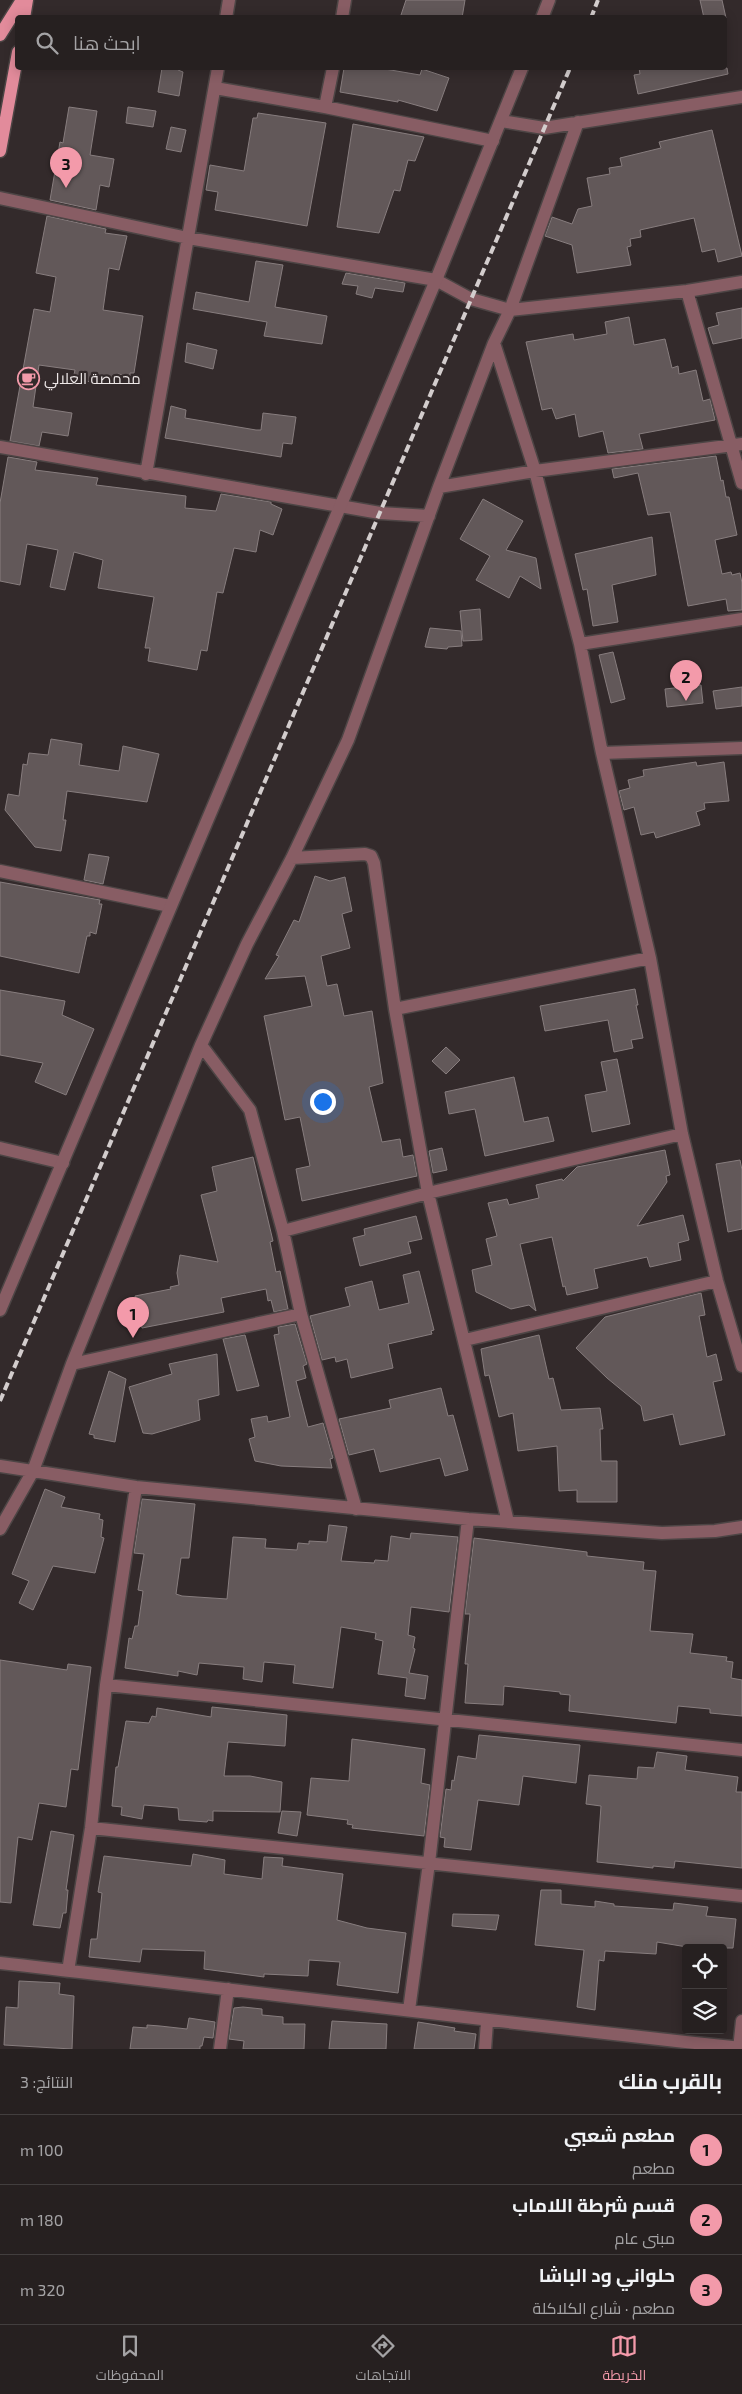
<!DOCTYPE html>
<html lang="ar">
<head>
<meta charset="utf-8">
<style>
	body { margin:0; font-family:"Exo 2",Cairo,sans-serif; background:#322d2d; color:#f1f3f6; direction:rtl }
	.controls { position:absolute; right:15px; bottom:15px; display:grid; overflow:hidden; border-radius:5px; box-shadow:0 2px 12px #0003 }
	.controls button { width:45px; height:45px; display:grid; place-items:center; padding:0; border:0; border-bottom:1px solid #423e3e; background:#262020; color:#f1f3f6; font:25px sans-serif }
	.you { position:absolute; left:322px; top:1101px; width:18px; height:18px; margin:-12px; border:4px solid #fff; border-radius:50%; background:#1a73e8; box-shadow:0 0 0 8px #1a73e833 }
	.badge { display:grid; place-items:center; width:32px; height:32px; border-radius:50%; background:#f39aaa; color:#111; font-size:16px; font-weight:700 }
	.pin { position:absolute; translate:-50% -41px; filter:drop-shadow(0 1px 2px #0008) }
	.pin::after { content:''; position:absolute; top:26px; width:18px; height:15px; background:inherit; clip-path:polygon(0 0,100% 0,50% 100%) }
	.list { margin:0; padding:0; list-style:none }
	h2 { display:flex; justify-content:space-between; align-items:center; height:65px; margin:0; padding:0 20px; font-size:21px }
	h2 small { font-size:16px; font-weight:400; color:#a4a3a5 }
	.list li { display:grid; grid-template-columns:32px 1fr auto; gap:15px; align-items:center; box-sizing:border-box; height:70px; padding:0 20px; border-top:1px solid #423e3e }
	.list b { display:block; font-size:19px; white-space:nowrap }
	.list p { margin:0; font-size:16px; white-space:nowrap; color:#a4a3a5 }
	.list em { font-size:16px; font-style:normal; color:#a4a3a5 }
	.icon { flex:none; width:28px; height:28px; fill:none; stroke:currentColor; stroke-width:2; stroke-linecap:round; stroke-linejoin:round }
	.map { position:relative; flex:none; width:742px; height:2049px; overflow:hidden; direction:ltr }
	.search { position:absolute; background:#262020; box-shadow:0 2px 12px #0003; left:15px; right:15px; top:15px; height:55px; display:flex; align-items:center; gap:12px; box-sizing:border-box; padding:0 18px; border-radius:5px; color:#a4a3a5; font-size:19px }
	.sheet { height:275px; background:#262020 }
	nav { display:flex; justify-content:space-around; align-items:center; box-sizing:border-box; height:70px; border-top:1px solid #423e3e; background:#262020; font-size:14px; color:#a4a3a5 }
	nav a { display:grid; justify-items:center; gap:2px }
	nav .on { color:#f39aaa }
	.map>svg:first-child { display:block }
	.building { fill:#625859; stroke:#877d7e }
	.lines { fill:none; stroke-linecap:round; stroke-linejoin:round }
	.minor-casing { stroke:#4d4545; stroke-width:15 }
	.tertiary-casing { stroke:#4d4545; stroke-width:15 }
	.primary-casing { stroke:#4d4545; stroke-width:15 }
	.minor { stroke:#885d64; stroke-width:12 }
	.tertiary { stroke:#885d64; stroke-width:12 }
	.primary { stroke:#e28b9b; stroke-width:12 }
	.rail { stroke:#d3cdcd; stroke-width:4; stroke-dasharray:8 4; stroke-linecap:butt }
	.labels { text-anchor:middle; dominant-baseline:central; stroke-width:4.5; stroke-linejoin:round; paint-order:stroke }
	.poi-label { font-size:15px; fill:#eee8e8; stroke:#332a2b; text-anchor:start }
</style>
</head>
<body>
<div class="map">
<svg width="742" height="2049" viewBox="0 0 742 2049">
	<rect width="100%" height="100%" fill="#332a2b"/>
	<path class="building" d="M406 0H465L462 18H400Z
		M700 0H722L726 18H704Z
		M162 68H178V70L183 72 179 96 158 92Z
		M344 68H379L420 75 422 69 449 78 437 111 398 100V102L340 92Z
		M639 68H727L728 74 638 94 634 75 640 74Z
		M69 107 97 111 90 155 114 159 109 187 100 185 96 210 50 200 60 142 63 143Z
		M128 107 156 111 153 127 126 123Z
		M258 113 326 123 307 226 215 210 218 192 206 190 210 165 244 171 253 118H257Z
		M353 124 424 137 415 161 408 160 400 191 394 190 379 233 337 227Z
		M171 127 186 130 181 152 166 149Z
		M712 130 742 256 718 262 715 249 702 252 694 218 640 230 641 237 630 239 631 246 627 247 631 265 577 273 572 245 545 236 552 217 572 224 578 209 592 206 587 178 610 174 609 168 622 166 620 158 661 148 659 142Z
		M47 216 106 229 105 233 127 236 119 270 109 268 103 310 143 316 134 373H130V376L118 374 117 378 99 376 98 383 73 379 75 370 39 365 33 407 72 413 68 436 42 432 39 446 10 441 34 309 50 312 56 277 36 273Z
		M256 261 283 265 275 307 327 316 322 344 264 336 267 322 193 309 196 292 249 302Z
		M346 273 405 283 403 292 375 288 372 298 356 294 358 286 342 284Z
		M742 308V338L713 344 708 328 719 325 716 313Z
		M629 317 634 345 665 339 672 368 678 366 679 374 696 370 703 401 710 399 715 420 639 434 643 449 608 453 603 431 579 437 575 414 556 419 552 408 542 410 526 342 573 334 574 340 607 334 605 322Z
		M187 343 217 350 213 369 185 362Z
		M171 406 186 410 185 418 256 430H261L263 413 296 417 292 444 283 443 281 457 165 438Z
		M716 456 721 481 723 480 726 497H729L737 535 715 540 722 574 731 572 732 575 740 573 742 583V610L728 611 726 599 688 606 670 512 648 515 638 473 614 478 612 469Z
		M8 457 37 462 35 470 98 478 96 485 186 496 185 508 216 511 221 494 271 502V504L282 509 273 535 260 530 256 552 234 548 223 593 217 592 207 651 201 650 197 670 148 661 150 648H145L154 597 98 588 103 560 74 552 65 590 50 587 58 550 27 544 20 585 0 581V503Z
		M483 499 523 521 506 550 536 558 541 589 520 576 509 598 476 580 490 556 460 539Z
		M652 537 656 575 612 585 618 622 593 626 587 589 583 590 575 554Z
		M480 609 482 640 463 641 460 611Z
		M430 628 461 631 462 646 448 647 447 649 425 647Z
		M613 652 625 699 611 703 599 655Z
		M701 685 703 703 667 707 665 689Z
		M742 687V706L716 709 713 691Z
		M51 739 82 744 79 765 119 771 123 746 159 754 147 802 67 791 63 820H66L61 851 35 847 5 810 8 794 19 796 23 764 27 765 29 753 48 755Z
		M696 762 697 766 724 762 729 801 704 803 705 809 696 812 700 825 656 838 654 832 641 835 634 807 624 810 619 791 630 788 628 780 644 776 643 770Z
		M89 854 109 857 103 884 84 880Z
		M315 876 330 881 345 877 352 911 342 914 350 948 321 956 327 986 337 984 344 1016 372 1011 383 1083 369 1087 382 1142 400 1139 403 1157 413 1155 417 1176 302 1201 296 1169 310 1166 300 1117 285 1120 264 1016 312 1006 305 976 265 979 279 956 276 955 294 920 299 922Z
		M0 882 100 900 99 904H102L96 934 90 932V936H87L79 973 0 956Z
		M635 989 638 1005H636L643 1038 631 1040 633 1048 614 1052 608 1020 545 1031 540 1006Z
		M0 990 65 1001 62 1015 94 1029 66 1095 35 1082 43 1063 0 1055Z
		M446 1047 460 1060 446 1074 432 1061Z
		M617 1059 630 1124 592 1132 585 1095 607 1091 601 1062Z
		M514 1077 524 1122 548 1117 554 1141 485 1156 475 1109 449 1114 445 1092Z
		M442 1148 447 1170 433 1173 429 1151Z
		M665 1150 670 1175 666 1176 667 1182 637 1226 683 1215 689 1240 678 1243 681 1260 650 1267 647 1257 594 1269 598 1288 567 1295 565 1286 563 1287 552 1237 520 1244 536 1311 529 1305 511 1309 476 1292 472 1270 492 1265 486 1239 497 1236 488 1203 507 1199 509 1205 539 1198 536 1185 562 1179 563 1181 577 1167Z
		M253 1157 273 1241 270 1242 276 1272 280 1271 288 1309 274 1312 271 1300 268 1301 266 1289 221 1298 224 1312 142 1328 135 1296 171 1289 170 1287 179 1285 177 1273 180 1255 218 1262 201 1195 217 1191 212 1167Z
		M740 1160 742 1170V1229L728 1232 716 1164Z
		M416 1216 422 1239 408 1242 411 1253 360 1266 353 1238 365 1235 364 1229Z
		M419 1271 434 1330 431 1331 432 1334 388 1344 393 1368 351 1378 347 1359 336 1362 335 1357 322 1360 310 1316 350 1306 345 1288 372 1281 379 1310 409 1303 403 1275Z
		M701 1293 705 1315 699 1316 707 1357 716 1354 722 1380 713 1382 725 1435 680 1445 673 1414 644 1421 641 1406 607 1378 576 1348 605 1317Z
		M295 1324 307 1364 303 1366 306 1378 296 1381 308 1427 323 1423 333 1458 330 1459 332 1468 281 1466 255 1461 249 1439 255 1437 251 1419 267 1416 268 1422 290 1417 274 1335 279 1334 278 1327Z
		M245 1335 259 1386 237 1391 223 1339Z
		M539 1335 549 1379 553 1378 561 1410 600 1408 603 1429H600L601 1461H617V1502H577V1490L559 1491 557 1446 518 1451 513 1413 499 1417 489 1375 485 1376 481 1349Z
		M217 1354 219 1395 198 1400 200 1420 152 1434 143 1433 129 1387 172 1374 169 1364Z
		M109 1371 126 1379 115 1442 94 1438V1435L89 1434Z
		M441 1388 448 1416 453 1415 468 1470 445 1476 440 1458 380 1472 374 1449 349 1455 339 1419 391 1408 389 1400Z
		M45 1489 65 1497 61 1507 100 1514 99 1519 103 1520 101 1537 104 1538 95 1573 53 1566 33 1610 19 1603 29 1581 12 1574Z
		M142 1499 195 1504 189 1558H181L176 1594 182 1596 227 1599 233 1537 266 1539 265 1548 297 1550 298 1543 309 1544V1541L327 1542 329 1525 347 1527 341 1561 374 1563 375 1560 388 1561 391 1536 410 1539 411 1533 458 1537 449 1612 411 1607 408 1635 415 1637 413 1648 415 1649 409 1673 428 1676 425 1699 405 1696 407 1678 378 1674 383 1641 375 1639 376 1633 341 1627 333 1688 293 1683 295 1665 264 1662 262 1682 243 1679 244 1667 199 1663 197 1675 178 1671V1676L125 1668 129 1638 132 1639 135 1626H138L143 1591 138 1590 144 1554 134 1553Z
		M474 1538 587 1552V1556L644 1562 643 1570 656 1571 650 1631 693 1634 690 1653 727 1657 726 1661 733 1662 731 1678 742 1680V1716L710 1713V1709L678 1706 676 1723 569 1711 570 1695 560 1694V1692L504 1686 503 1705 465 1703 468 1664H465L470 1614H465Z
		M0 1660 67 1670 68 1664 91 1667 78 1770 71 1769 66 1807 39 1803 32 1840 18 1837 11 1903 0 1902Z
		M212 1707 287 1715 285 1746 228 1742 224 1776H250L282 1782 280 1812 213 1811V1821L208 1820 207 1822 179 1820 178 1808 144 1805 142 1819 121 1815 122 1807 112 1806 116 1767H118L126 1721 149 1723 152 1716 156 1717 157 1708 211 1717Z
		M479 1735 580 1745 576 1783 523 1776 519 1805 478 1800 471 1850 444 1847 445 1838 440 1837 446 1789 451 1790 452 1780 454 1781 458 1756 476 1759Z
		M352 1739 425 1749 421 1783 430 1785 424 1836 352 1828 353 1825 347 1824 348 1820 307 1815 311 1778 349 1781Z
		M657 1752 687 1756 685 1770 738 1777 736 1792H742V1868L675 1861 674 1868 653 1866V1868L597 1862 601 1806 586 1804 589 1775 637 1779 638 1767 654 1768Z
		M282 1811 301 1812 297 1836 278 1833Z
		M51 1831 74 1835 66 1890H68L66 1913H63L60 1928 33 1925Z
		M193 1854 225 1860 224 1874 262 1879 264 1857 283 1858 282 1866 343 1874 337 1920 367 1928 406 1933 398 1993 337 1985 340 1962 309 1960 308 1976 264 1974V1977L204 1969 205 1951 142 1949 140 1962 89 1957 91 1939H97L102 1893 98 1892 104 1856 191 1866Z
		M541 1890H561V1904L595 1907V1901L614 1904V1906L673 1910 674 1903 708 1907 706 1916 736 1919 733 1948H693L657 1942 656 1954 605 1951 604 1961 599 1960 595 2010 577 2007 584 1950 535 1945Z
		M453 1914 499 1915 496 1930 452 1926Z
		M19 1981 60 1983 59 1994 74 1996 72 2049 4 2045 6 2007 18 2008Z
		M243 2007 262 2009V2015L283 2017V2024H305L304 2049H243L244 2041 229 2039 234 2008Z
		M189 2018 215 2022 213 2038 204 2037 202 2046H200V2049H130L133 2027 147 2028V2025L160 2026 187 2029Z
		M332 2021 387 2024 386 2049H329Z
		M418 2022 455 2028 454 2031 476 2034 474 2049H414Z"/>
	<g class="lines">
		<defs>
			<path id="minor" d="M226 18 229 0
				M342 18 345 0
				M215 88 325 107 493 141
				M325 107 333 68
				M501 121 544 128 742 97
				M0 198 188 238 436 280 471 299 510 310 687 291 742 282
				M687 291 742 483
				M494 343 535 471 580 644 602 753 650 958 682 1134 717 1281 742 1366
				M0 447 380 513 429 516
				M146 474 218 68
				M439 487 535 471 742 444
				M580 644 742 619
				M602 753 742 748
				M292 858 365 854 371 856 374 863 395 1009 428 1193 508 1522
				M0 871 170 906
				M395 1009 650 958
				M201 1045 250 1110 283 1231 301 1314 356 1509
				M0 1148 63 1163
				M283 1231 428 1193 682 1134
				M465 1340 717 1281
				M72 1364 301 1314
				M0 1466 136 1487 468 1519 662 1533 715 1531 742 1527
				M0 1529 33 1471 72 1364 201 1045 247 944 292 858 348 740 439 487 494 343 510 310 578 122
				M106 1685 742 1750
				M91 1828 742 1896
				M0 1963C247 1991 494 2022 742 2048
				M68 1971 91 1828 106 1685 136 1487
				M409 2010 429 1863 468 1519
				M220 2049 228 1989
				M485 2049 487 2022
				M739 2049 742 2021"/>
			<path id="tertiary" d="M542 18 549 0
				M0 1310 436 280 522 68"/>
			<path id="primary" d="M24 18 27 0
				M0 35 22 0
				M0 151 18 52"/>
		</defs>
		<use href="#minor" class="minor-casing"/>
		<use href="#tertiary" class="tertiary-casing"/>
		<use href="#primary" class="primary-casing"/>
		<use href="#minor" class="minor"/>
		<use href="#tertiary" class="tertiary"/>
		<use href="#primary" class="primary"/>
		<path class="rail" d="M591 18 598 0
			M0 1401 570 68"/>
	</g>
	<defs>
		<symbol id="cafe-ring" viewBox="-11 -11 22 22"><circle r="9.5" fill="#332a2b" stroke="#f39aaa" stroke-width="1.5"/><path d="M-5.5-4.5H6V0H3Q3 3.5 0 3.5H-2.5Q-5.5 3.5-5.5 0ZM3-3.2v2h1.7v-2ZM-6 4.5H4V6H-6Z" fill="#f39aaa"/></symbol>
	</defs>
	<g fill-rule="evenodd">
		<use href="#cafe-ring" x="16" y="366" width="25" height="25"/>
	</g>
	<g class="labels">
		<g class="poi-label">
			<text x="44" y="378">محمصة العلالي</text>
		</g>
	</g>
</svg>
<div class="controls">
<button><svg class="icon" aria-label="locate" viewBox="0 0 24 24"><circle cx="12" cy="12" r="6"/><path d="M12 2v4M12 18v4M2 12h4M18 12h4"/></svg></button>
<button><svg class="icon" aria-label="layers" viewBox="0 0 24 24"><path d="M12 4l9 5-9 5-9-5zM3 14l9 5 9-5"/></svg></button>
</div>
<div class="you"></div>
<div class="pin badge" style="left:133px;top:1338px">1</div>
<div class="pin badge" style="left:686px;top:701px">2</div>
<div class="pin badge" style="left:66px;top:188px">3</div>
<div class="search"><svg class="icon" aria-label="search" viewBox="0 0 24 24"><circle cx="10" cy="10" r="6"/><path d="M15 15l6 6"/></svg>ابحث هنا</div>
</div>
<section class="sheet">
<h2>بالقرب منك<small>النتائج: 3</small></h2>
<ul class="list">
<li><span class="badge">1</span><div><b>مطعم شعبي</b><p>مطعم</p></div><em>100 m</em></li>
<li><span class="badge">2</span><div><b>قسم شرطة اللاماب</b><p>مبنى عام</p></div><em>180 m</em></li>
<li><span class="badge">3</span><div><b>حلواني ود الباشا</b><p>مطعم · شارع الكلاكلة</p></div><em>320 m</em></li>
</ul>
</section>
<nav>
<a class="on"><svg class="icon" aria-label="map" viewBox="0 0 24 24"><path d="M3 6l6-2 6 2 6-2v14l-6 2-6-2-6 2zM9 4v14M15 6v14"/></svg>الخريطة</a>
<a><svg class="icon" aria-label="directions" viewBox="0 0 24 24"><path d="M12 3l9 9-9 9-9-9zM9 14v-3h6M13 9l2 2-2 2"/></svg>الاتجاهات</a>
<a><svg class="icon" aria-label="saved" viewBox="0 0 24 24"><path d="M7 4h10v16l-5-4-5 4z"/></svg>المحفوظات</a>
</nav>
</body>
</html>
